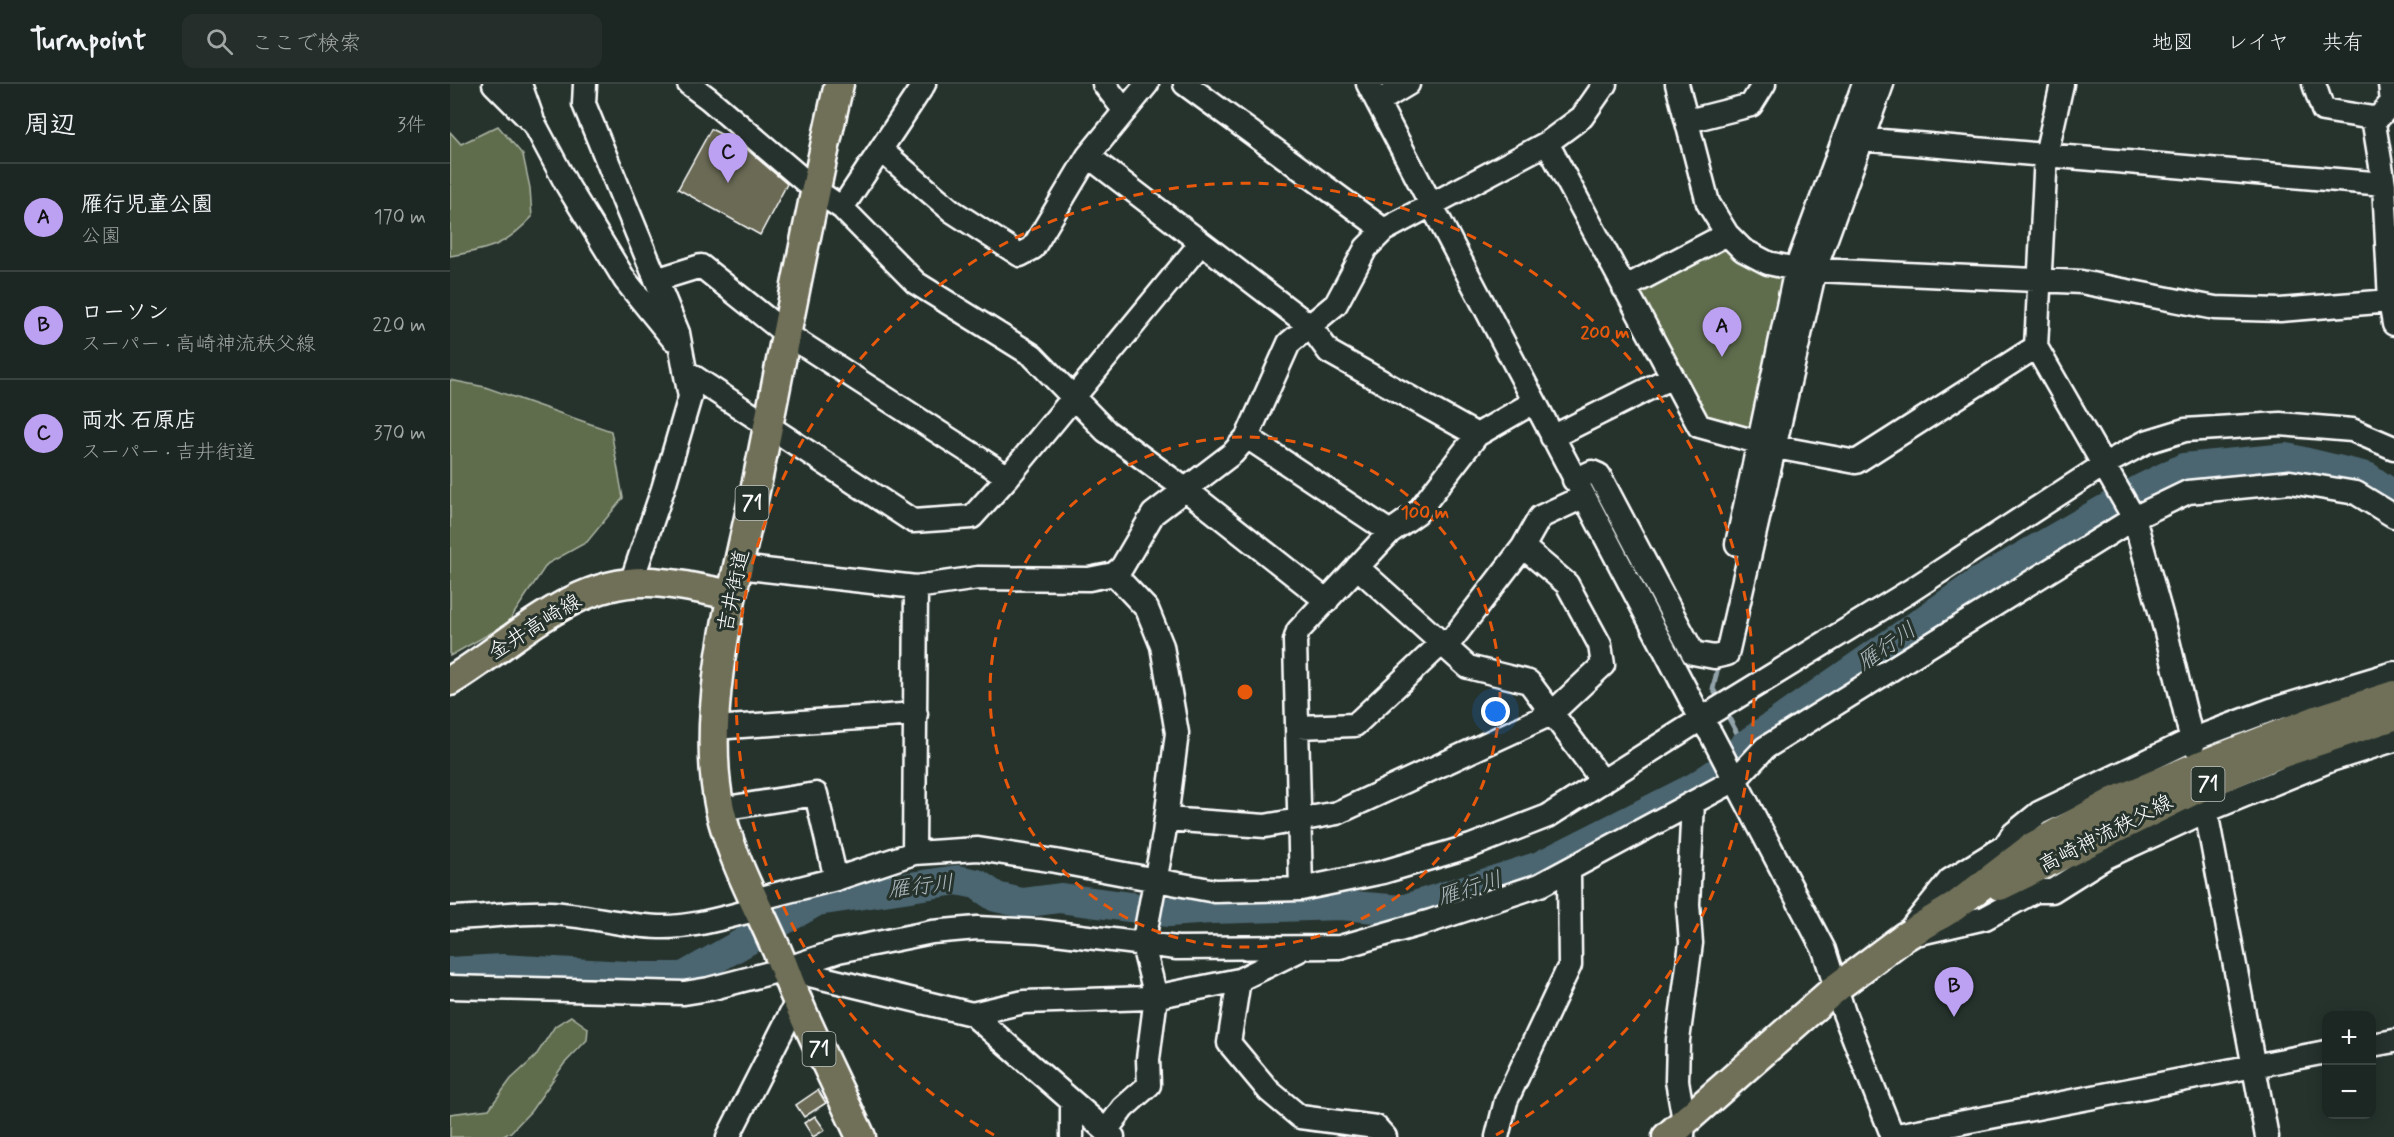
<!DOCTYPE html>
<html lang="ja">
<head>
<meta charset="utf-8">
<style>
	body { margin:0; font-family:Mynerve,"Klee One",sans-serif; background:#252e2a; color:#f1f3f6 }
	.controls { position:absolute; right:18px; bottom:18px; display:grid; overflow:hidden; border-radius:12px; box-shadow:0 3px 15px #0003 }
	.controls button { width:54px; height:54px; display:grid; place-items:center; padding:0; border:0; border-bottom:2px solid #3a4340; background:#1c2622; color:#f1f3f6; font:30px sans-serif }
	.you { position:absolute; left:1046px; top:628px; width:21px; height:21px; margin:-15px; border:4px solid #fff; border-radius:50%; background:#1a73e8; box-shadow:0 0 0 9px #1a73e833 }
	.badge { display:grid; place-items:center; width:39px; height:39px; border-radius:50%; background:#bca0f2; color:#111; font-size:20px; font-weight:700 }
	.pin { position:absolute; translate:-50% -50px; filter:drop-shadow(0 2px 3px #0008) }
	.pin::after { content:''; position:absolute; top:32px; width:21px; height:18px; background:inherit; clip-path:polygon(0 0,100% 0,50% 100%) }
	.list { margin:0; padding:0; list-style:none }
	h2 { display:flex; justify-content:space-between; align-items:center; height:78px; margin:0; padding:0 24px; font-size:26px }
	h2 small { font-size:20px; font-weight:400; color:#a0a5a5 }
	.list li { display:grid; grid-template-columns:39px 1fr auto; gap:18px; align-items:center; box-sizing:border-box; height:108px; padding:0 24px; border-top:2px solid #3a4340 }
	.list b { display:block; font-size:22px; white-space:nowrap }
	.list p { margin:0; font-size:20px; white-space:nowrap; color:#a0a5a5 }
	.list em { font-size:20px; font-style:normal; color:#a0a5a5 }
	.icon { flex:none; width:33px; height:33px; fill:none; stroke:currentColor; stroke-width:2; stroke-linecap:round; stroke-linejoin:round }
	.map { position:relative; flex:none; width:1944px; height:1053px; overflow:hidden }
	header { display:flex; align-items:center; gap:36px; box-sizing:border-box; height:84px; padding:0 30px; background:#1c2622; border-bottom:2px solid #3a4340 }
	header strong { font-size:28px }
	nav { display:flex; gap:33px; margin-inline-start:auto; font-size:21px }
	.search { width:420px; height:54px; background:#252e2a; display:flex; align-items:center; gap:15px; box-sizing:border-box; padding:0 21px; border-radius:12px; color:#a0a5a5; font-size:22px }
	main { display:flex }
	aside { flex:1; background:#1c2622 }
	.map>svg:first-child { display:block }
	.green { fill:#5f6d4e; stroke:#afb6a6; stroke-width:1.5 }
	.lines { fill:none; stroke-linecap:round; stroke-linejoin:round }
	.stream { stroke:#93a3aa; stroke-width:5 }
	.river { stroke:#4b6671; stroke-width:30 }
	.building { fill:#6b6a55; stroke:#fff; stroke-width:1.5 }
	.minor-casing { stroke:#fff; stroke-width:27 }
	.major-casing { stroke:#fff; stroke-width:33 }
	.minor { stroke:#26332d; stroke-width:22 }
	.major { stroke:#706f59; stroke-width:28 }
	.ring { fill:none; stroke:#e8590c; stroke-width:3; stroke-dasharray:10 8 }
	.labels { text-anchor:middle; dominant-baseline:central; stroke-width:6; stroke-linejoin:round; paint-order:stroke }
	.shield { fill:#26332d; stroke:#bec2c0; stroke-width:1.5 }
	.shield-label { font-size:20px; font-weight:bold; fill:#fff }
	.street-label { font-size:21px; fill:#fff; stroke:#26332d }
	.water-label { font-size:22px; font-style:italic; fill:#aebabf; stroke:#26332d }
	.centre { fill:#e8590c; stroke:#26332d; stroke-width:3 }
	.ring-label { font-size:18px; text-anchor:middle; font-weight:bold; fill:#e8590c; stroke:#26332d; stroke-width:6; stroke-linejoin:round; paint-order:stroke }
</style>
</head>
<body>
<header>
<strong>Turnpoint</strong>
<div class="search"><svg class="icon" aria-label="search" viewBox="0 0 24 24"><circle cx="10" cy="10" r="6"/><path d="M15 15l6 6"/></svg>ここで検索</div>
<nav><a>地図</a><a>レイヤ</a><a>共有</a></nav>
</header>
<main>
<aside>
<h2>周辺<small>3件</small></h2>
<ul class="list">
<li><span class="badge">A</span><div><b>雁行児童公園</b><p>公園</p></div><em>170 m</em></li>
<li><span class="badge">B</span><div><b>ローソン</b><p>スーパー · 高崎神流秩父線</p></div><em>220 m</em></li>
<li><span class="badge">C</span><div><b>両水 石原店</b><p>スーパー · 吉井街道</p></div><em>370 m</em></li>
</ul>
</aside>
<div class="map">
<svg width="1944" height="1053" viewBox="0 0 1944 1053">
	<rect width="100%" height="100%" fill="#26332d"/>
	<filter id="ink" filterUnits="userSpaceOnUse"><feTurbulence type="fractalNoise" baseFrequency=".0167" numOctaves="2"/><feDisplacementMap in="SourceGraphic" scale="12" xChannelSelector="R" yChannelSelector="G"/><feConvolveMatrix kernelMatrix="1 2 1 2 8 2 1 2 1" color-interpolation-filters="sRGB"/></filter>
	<g filter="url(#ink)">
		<path class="green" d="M48 42 73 71 80 104 82 133C54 163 39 165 0 172V48L11 60Z
			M1271 162 1334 191 1307 341 1300 346 1257 335 1188 210 1190 202Z
			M0 296 35 303 161 347 173 414 137 458 97 480 57 540 0 572Z
			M121 932 138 944 137 956 114 980 81 1027 61 1048 52 1053H0V1030L39 1025 61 995 85 973 105 942Z"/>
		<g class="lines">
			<path class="stream" d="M1269 578 1263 605 1270 617
				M1274 625 1294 662"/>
			<path class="river" d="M0 888 52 885 193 893H233L367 817 507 796 527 800 546 813 572 819 610 814 719 828 761 825 890 821 952 826 1090 782 1246 703 1268 688 1294 662 1529 498 1689 406 1734 384 1837 374 1917 393 1944 412"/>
		</g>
		<path class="building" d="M261 45 292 61 337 100 310 151 228 105Z
			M368 1006 376 1019 354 1033 346 1021Z
			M365 1032 375 1046 363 1053 354 1039Z"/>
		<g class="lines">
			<defs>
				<path id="minor" d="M44 0 85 41 117 101 175 196 223 255
					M70 0 82 34
					M135 0 134 20 228 249 240 313 213 405 181 499
					M239 0 259 15 364 105 392 124 466 199 582 271 656 347 735 405 877 517
					M654 0 675 27
					M735 0 934 146
					M918 0 1251 635 1261 650 1374 866 1394 929 1443 1053
					M1227 0 1258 119 1277 150 1293 166 1318 179 1346 185 1631 198 1765 224 1830 226 1940 217
					M1612 0 1596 71 1586 263 1684 434 1716 548 1743 661
					M1864 0 1873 26 1923 34 1930 32 1942 18 1940 0
					M928 18 958 0
					M1923 34 1934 100 1940 217 1944 240
					M1238 37 1301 21 1314 0
					M1397 54 1934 100
					M1097 59 1249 342 1325 363 1406 378 1586 263
					M431 66 502 127 570 171 583 164 638 72 697 0
					M638 72 860 242 879 268 1027 351
					M392 124 474 0
					M206 196 251 182 335 249 558 393
					M1174 204 1277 150
					M235 287 463 437 522 433 558 393 751 159
					M797 353 940 448
					M1102 353 1222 293
					M1124 396 1142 388 1149 391 1243 569 1264 573 1277 570 1365 185 1432 0
					M1287 460 1346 185 1414 0
					M1073 463 1090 433 1133 413
					M289 483 466 503 528 494 639 495 664 490 697 525 712 562 727 649 714 750 693 861 706 913 698 975 699 1001 673 1024 656 1047
					M907 483 1018 583 1079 598 1153 698
					M664 490 672 483 703 430 783 369 797 353 839 259 886 220 916 164 934 146 1097 59 1132 33 1155 0
					M264 644 466 630
					M1756 716V727L1817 1053
					M270 725 366 710 386 795
					M716 735 815 742 887 729 1101 630 1153 581 1150 561 1117 500 1073 463 1003 554 992 559 905 641 847 643
					M464 769 466 503
					M851 805 845 557 848 547 940 448 967 429 1027 351 1084 318
					M303 816 386 795 464 769 528 765 605 777 765 807 851 805 933 788 1021 762 1098 732 1251 635 1460 507 1655 380 1696 358 1735 346 1830 340 1902 346 1944 364
					M0 834C34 834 66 827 100 829 137 831 172 842 209 843 242 844 276 833 308 825
					M1462 843 1500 796 1555 762 1563 750 1589 729 1741 656 1821 626 1944 589
					M1470 849 1535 834 1585 807H1602L1656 773 1756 727 1881 676 1944 656
					M335 885 522 930 663 1053
					M789 896 779 959 819 1007 850 1033 926 1043 935 1053
					M0 903 234 909 259 905 335 885 388 867 482 848 527 844 589 847 727 864 890 863 981 837 1090 801 1285 696 1315 664 1684 434 1738 408 1840 398 1906 409 1944 432
					M522 930 574 918 699 914 789 896 848 867
					M1922 961 1944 957
					M1233 1052 1234 1036 1227 997 1228 956 1241 859 1238 820 1243 719
					M1442 1052 1876 968
					M278 1053 347 917
					M622 1053V1018
					M1047 1053 1056 1017 1120 881 1119 787"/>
				<path id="major" d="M389 0C359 129 335 258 309 388 288 490 248 622 270 725 281 773 305 817 325 862 334 881 339 900 348 918 368 964 390 1008 411 1053
					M0 597C62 560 122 495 200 498 227 499 255 506 282 511
					M1550 802 1757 700 1818 674 1944 632
					M1217 1053 1386 904 1454 853 1504 823 1582 763 1663 718 1751 681 1869 635 1944 611"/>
			</defs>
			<use href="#minor" class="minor-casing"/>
			<use href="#major" class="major-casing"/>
			<use href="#minor" class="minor"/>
			<use href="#major" class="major"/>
		</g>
	</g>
	<g class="ring">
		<circle cx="795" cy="608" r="255"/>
		<path d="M544 1051A509 509 0 1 1 1046 1051"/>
	</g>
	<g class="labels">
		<g class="shield">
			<rect x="285.5" y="402" width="33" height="34" rx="4.5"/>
			<rect x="1741.5" y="683" width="33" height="34" rx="4.5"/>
			<rect x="352.5" y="948" width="33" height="34" rx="4.5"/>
		</g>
		<g class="shield-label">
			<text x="302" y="419">71</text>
			<text x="1758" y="700">71</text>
			<text x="369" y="965">71</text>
		</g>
		<g class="street-label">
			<text transform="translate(284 507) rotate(-78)">吉井街道</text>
			<text transform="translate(85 543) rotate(-32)">金井高崎線</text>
			<text transform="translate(1656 750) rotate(-27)">高崎神流秩父線</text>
		</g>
		<g class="water-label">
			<text transform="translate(1437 563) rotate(-35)">雁行川</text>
			<text transform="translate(471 803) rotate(-6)">雁行川</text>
			<text transform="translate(1020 805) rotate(-17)">雁行川</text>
		</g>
	</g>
	<circle cx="795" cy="608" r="9" class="centre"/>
	<g class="ring-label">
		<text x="1155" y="254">200 m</text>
		<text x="975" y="434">100 m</text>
	</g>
</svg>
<div class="controls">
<button>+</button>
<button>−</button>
</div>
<div class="you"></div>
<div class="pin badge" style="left:1272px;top:273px">A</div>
<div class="pin badge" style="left:1504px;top:933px">B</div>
<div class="pin badge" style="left:278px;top:99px">C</div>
</div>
</main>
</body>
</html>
